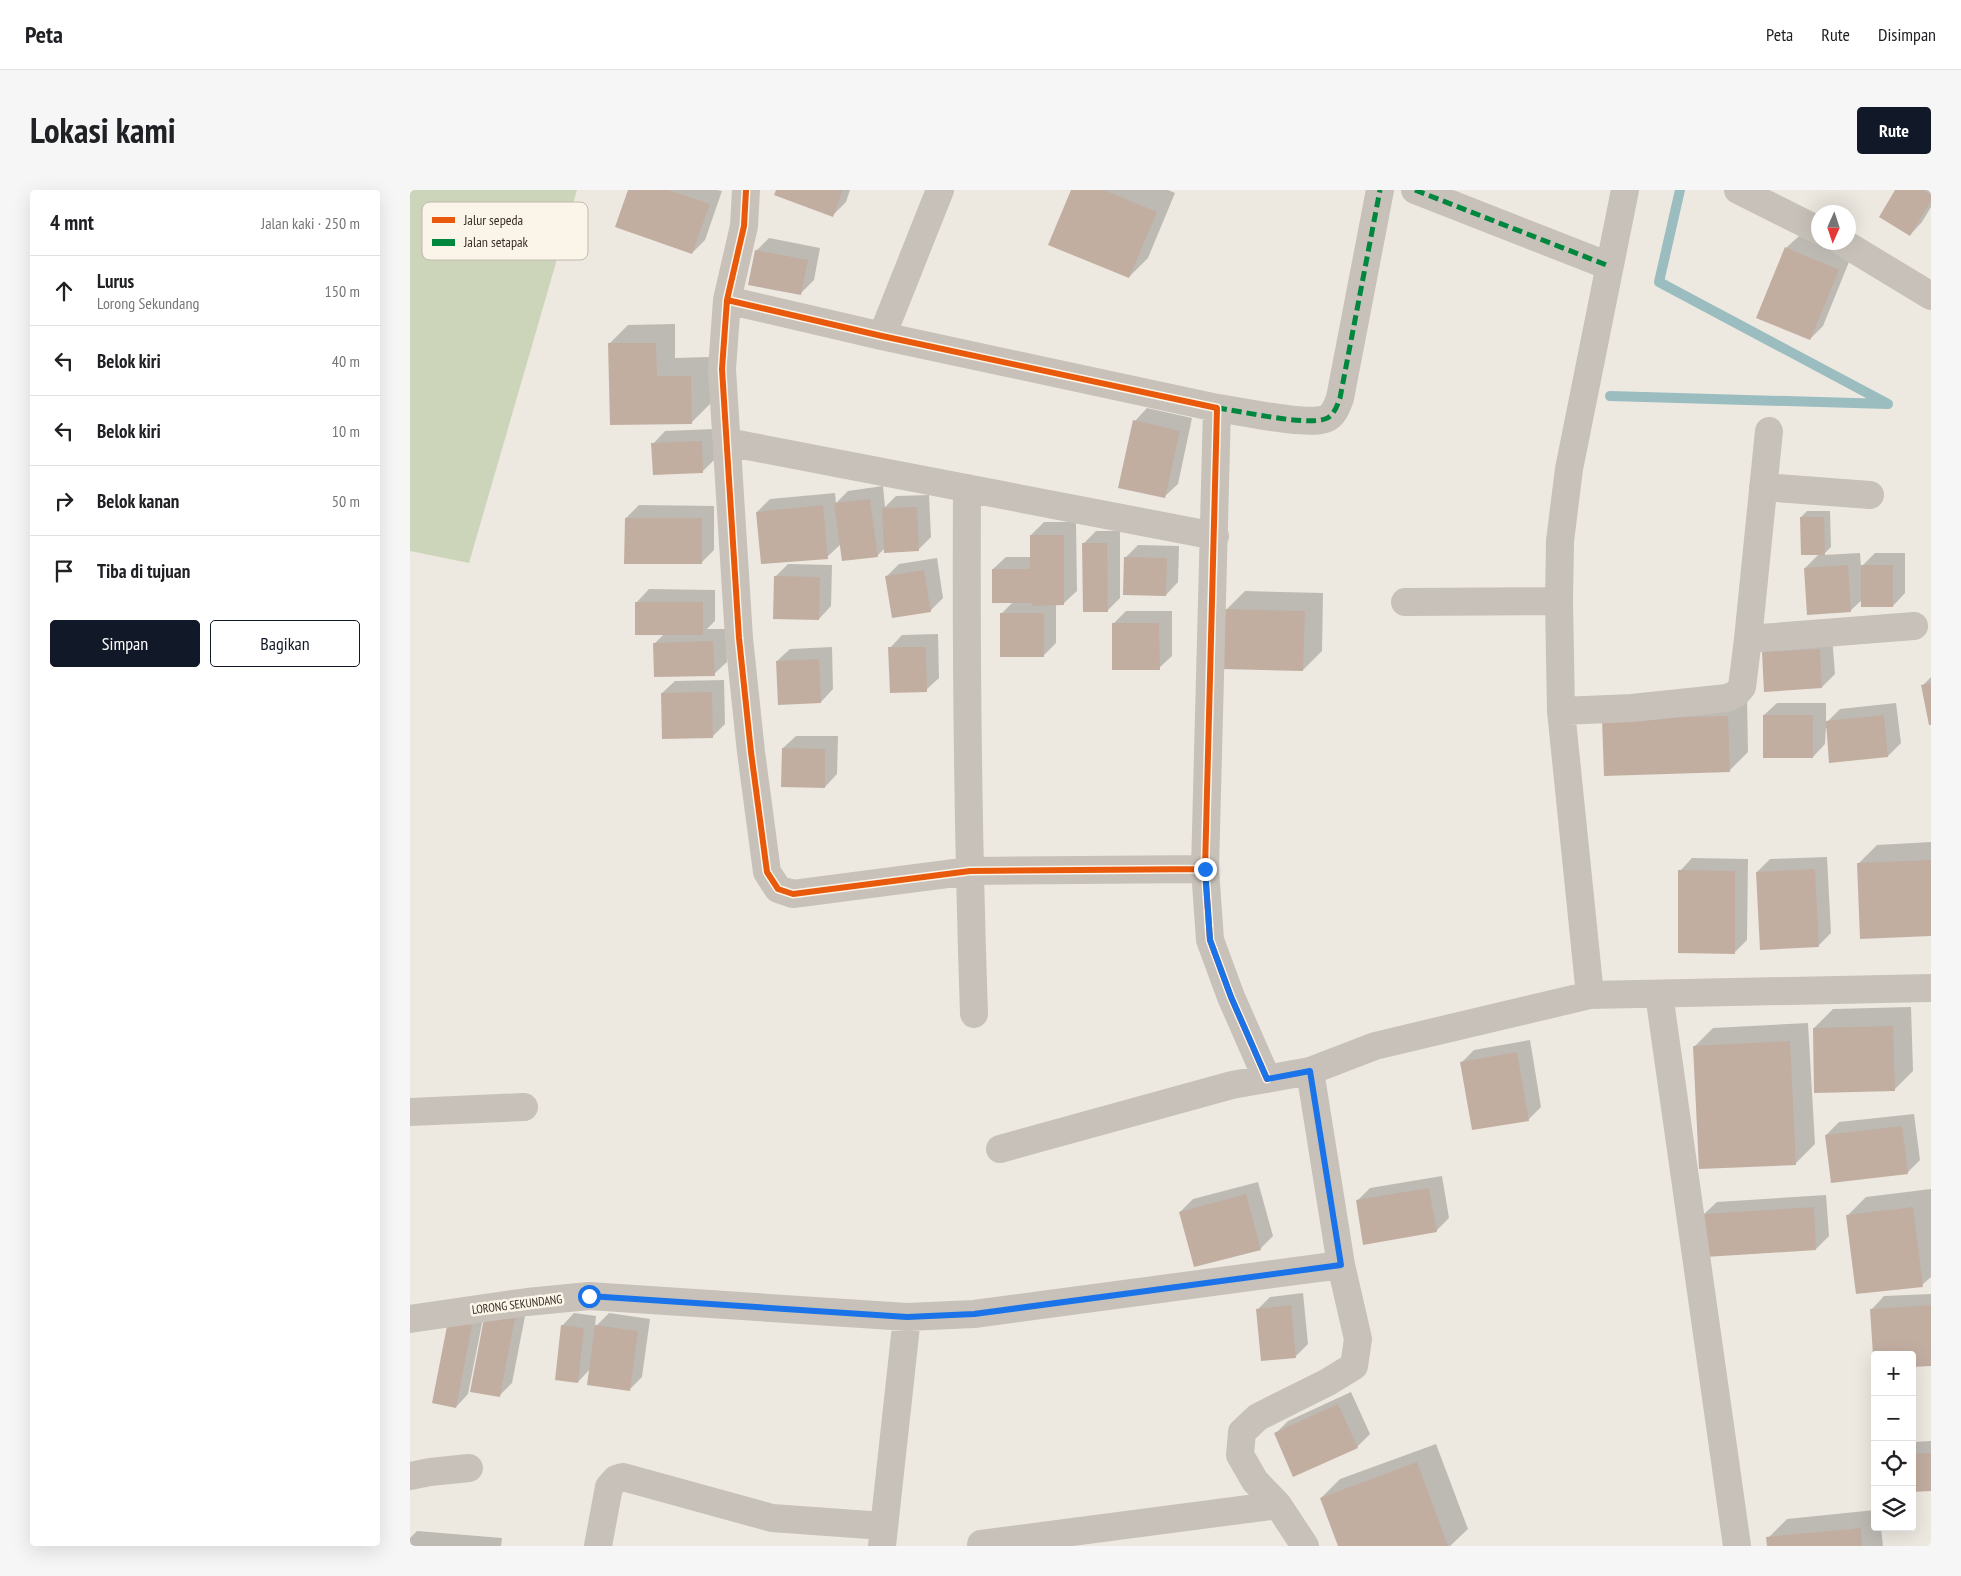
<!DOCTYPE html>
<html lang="id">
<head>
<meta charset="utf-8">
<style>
	body { margin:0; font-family:"PT Sans Narrow",sans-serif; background:#f6f6f6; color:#202124 }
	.controls { position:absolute; right:15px; bottom:15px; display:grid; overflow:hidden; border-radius:5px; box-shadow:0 5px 20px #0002 }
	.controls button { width:45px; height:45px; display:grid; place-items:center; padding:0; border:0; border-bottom:1px solid #e0e0e0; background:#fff; color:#202124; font:25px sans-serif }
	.compass { position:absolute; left:1401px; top:15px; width:45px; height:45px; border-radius:50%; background:#fff; box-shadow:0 5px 20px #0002; rotate:183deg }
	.stop { position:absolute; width:15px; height:15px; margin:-11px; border:4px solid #1a73e8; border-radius:50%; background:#fff }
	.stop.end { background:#1a73e8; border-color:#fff; box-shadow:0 1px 5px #0008 }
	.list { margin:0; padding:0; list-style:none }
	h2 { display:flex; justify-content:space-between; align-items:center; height:65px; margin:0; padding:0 20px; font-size:21px }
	h2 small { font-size:16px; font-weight:400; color:#757577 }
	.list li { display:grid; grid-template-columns:32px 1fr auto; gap:15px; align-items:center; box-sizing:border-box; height:70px; padding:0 20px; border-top:1px solid #e0e0e0 }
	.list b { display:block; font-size:19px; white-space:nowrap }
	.list p { margin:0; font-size:16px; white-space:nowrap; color:#757577 }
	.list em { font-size:16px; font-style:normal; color:#757577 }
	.actions { display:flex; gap:10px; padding:15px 20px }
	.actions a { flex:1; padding:11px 0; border:1px solid #111827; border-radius:5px; text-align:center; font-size:18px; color:#111827 }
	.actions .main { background:#111827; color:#fff }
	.icon { flex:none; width:28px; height:28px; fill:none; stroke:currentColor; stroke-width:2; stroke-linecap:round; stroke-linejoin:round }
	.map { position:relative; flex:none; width:1521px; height:1356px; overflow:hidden; border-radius:5px }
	header { display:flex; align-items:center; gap:30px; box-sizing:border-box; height:70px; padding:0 25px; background:#fff; border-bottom:1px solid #e0e0e0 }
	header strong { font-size:24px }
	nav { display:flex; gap:28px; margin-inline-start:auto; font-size:18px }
	.intro { display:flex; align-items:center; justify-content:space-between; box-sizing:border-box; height:120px; padding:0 30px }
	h1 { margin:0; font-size:35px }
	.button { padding:12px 22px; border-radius:5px; background:#111827; color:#fff; font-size:18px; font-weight:700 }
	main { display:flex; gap:30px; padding:0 30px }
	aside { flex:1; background:#fff; border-radius:5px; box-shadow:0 5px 20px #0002 }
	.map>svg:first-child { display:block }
	.green { fill:#ccd4ba }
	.shadow { fill:#0003 }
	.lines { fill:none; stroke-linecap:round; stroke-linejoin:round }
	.stream { stroke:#9bbdc0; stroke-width:10 }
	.building { fill:#c2aea1 }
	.minor { stroke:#c7c1b9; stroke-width:28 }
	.quiet { stroke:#00873e; stroke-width:5; stroke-dasharray:10 5; stroke-linecap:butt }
	.cycleway-casing { stroke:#fbf4e8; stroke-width:9 }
	.cycleway { stroke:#e8590c; stroke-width:6 }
	.route { stroke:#1a73e8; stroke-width:6 }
	.labels { text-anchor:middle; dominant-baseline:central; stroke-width:5; stroke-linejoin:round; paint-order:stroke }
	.street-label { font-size:12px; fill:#382e27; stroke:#fbf4e8 }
	.key { fill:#fbf4e8; stroke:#c0b9ae; stroke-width:1 }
	.key-label { font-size:14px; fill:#382e27 }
</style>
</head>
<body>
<header>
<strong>Peta</strong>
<nav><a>Peta</a><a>Rute</a><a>Disimpan</a></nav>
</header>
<div class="intro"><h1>Lokasi kami</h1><a class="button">Rute</a></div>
<main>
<aside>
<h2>4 mnt<small>Jalan kaki · 250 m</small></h2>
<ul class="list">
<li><svg class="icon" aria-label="ahead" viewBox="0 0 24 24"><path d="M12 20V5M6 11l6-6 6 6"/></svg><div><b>Lurus</b><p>Lorong Sekundang</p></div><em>150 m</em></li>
<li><svg class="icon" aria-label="left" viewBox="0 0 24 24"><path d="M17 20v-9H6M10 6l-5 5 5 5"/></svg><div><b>Belok kiri</b></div><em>40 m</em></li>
<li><svg class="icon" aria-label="left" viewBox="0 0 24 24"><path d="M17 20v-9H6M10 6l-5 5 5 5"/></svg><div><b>Belok kiri</b></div><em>10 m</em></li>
<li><svg class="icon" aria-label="right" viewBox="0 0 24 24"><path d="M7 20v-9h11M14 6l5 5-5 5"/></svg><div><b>Belok kanan</b></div><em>50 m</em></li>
<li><svg class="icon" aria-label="arrive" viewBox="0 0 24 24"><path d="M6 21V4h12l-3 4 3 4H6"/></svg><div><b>Tiba di tujuan</b></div></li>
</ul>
<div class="actions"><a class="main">Simpan</a><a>Bagikan</a></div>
</aside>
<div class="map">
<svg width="1521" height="1356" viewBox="0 0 1521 1356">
	<rect width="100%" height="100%" fill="#ede9e1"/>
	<path class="green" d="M0 0H167L59 373 0 361Z"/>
	<path class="shadow" d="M219 0H307L312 1 295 50 282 63Z
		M368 0H440L436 12 423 25Z
		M662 0H758L765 3 738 68 719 87Z
		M1487 0H1521V17L1512 32 1500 45Z
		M1389 46 1441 67 1413 136 1400 149 1376 58Z
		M359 48 410 58 404 90 391 103 346 61Z
		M265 134V168L299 167 301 213 282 232 199 154 218 135Z
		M737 218 782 228 768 294 755 306 725 231Z
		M304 239 305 269 292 282 243 254 255 241Z
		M473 296 475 317 486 306 519 305 521 347 508 360 475 358 467 366 431 354 417 367 347 322 360 309 425 303 426 313 438 301Z
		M229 315 304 316V360L291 373 216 328Z
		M1397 321H1420L1421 357 1413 365 1450 363 1451 377 1465 363H1495V403L1483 416 1453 409 1440 421 1395 378 1410 363 1391 327Z
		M634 332H666L667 401 654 413 646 414V453L633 466 591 424 603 412 583 379 596 367H621V345Z
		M686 341H710V408L698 420 673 354Z
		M728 355 769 356 768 392 756 405 715 368Z
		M527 368 533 408 520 421 476 387 489 374Z
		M378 374 422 375 421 416 409 429 365 387Z
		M239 399 305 400V431L297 439H316L317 472 304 484 244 454 254 444 227 412Z
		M835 401 913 403 912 461 893 480 816 420Z
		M716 421H762V466L749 478 703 434Z
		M528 444 529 488 516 500 480 458 492 445Z
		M1422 446 1425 484 1412 497 1353 462 1366 450Z
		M422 457 423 499 411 512 367 471 380 459Z
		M1521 487V533L1512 496Z
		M314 490 315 534 302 547 252 503 265 491Z
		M1337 507 1338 562 1319 581 1194 529Z
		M1367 513H1416V533L1430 519 1486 513 1491 553 1478 566 1416 538 1415 554 1403 567 1354 525Z
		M386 546H428L427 584 415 597 373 558Z
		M1521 652V745L1448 674 1467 655Z
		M1417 667 1421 743 1408 756 1347 682 1360 669Z
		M1282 668 1338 669 1337 750 1324 763 1270 681Z
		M1501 817 1503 881 1484 900 1404 838 1423 819Z
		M1398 833 1405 954 1386 973 1284 857 1303 838Z
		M1120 850 1131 917 1118 930 1052 872 1064 860Z
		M1504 924 1510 970 1497 983 1416 945 1429 932Z
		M1032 986 1039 1028 1026 1041 947 1011 960 998Z
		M848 992 863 1046 850 1059 770 1022 783 1009Z
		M1521 999V1087L1512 1095 1437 1026 1456 1007Z
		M1416 1005 1419 1046 1406 1059 1294 1024 1307 1012Z
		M893 1103 898 1154 886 1166 848 1119 860 1107Z
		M1521 1104V1174L1502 1165H1465V1166L1462 1119 1474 1106Z
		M117 1116 102 1193 89 1206 77 1124Z
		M74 1123 58 1204 46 1217 39 1131Z
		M164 1123 186 1126 185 1137 199 1123 240 1129 232 1187 219 1200 180 1179 168 1192 152 1136Z
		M941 1202 960 1244 947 1257 865 1244 878 1231Z
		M1521 1251V1300L1502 1301V1252Z
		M1026 1254 1058 1339 1040 1356H929L911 1308 930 1289Z
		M1465 1320V1337H1471L1473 1356H1359L1358 1348 1377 1329Z
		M7 1341 92 1348 91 1356H0V1348Z"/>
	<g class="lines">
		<path class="stream" d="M1200 206 1478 214 1249 92 1270 0"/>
	</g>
	<path class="building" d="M218 0H258L300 14 282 64 205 37Z
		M366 0H433L423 27 364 5Z
		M661 0H694L747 22 719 88 638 55Z
		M1485 0H1513L1521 5V11L1500 46 1469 27Z
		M1375 57 1429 80 1400 150 1346 128Z
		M345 60 398 70 391 105 338 95Z
		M198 153H246L247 186H281L282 234 200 235Z
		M723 230 770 241 755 308 708 298Z
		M292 251 293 283 243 285 241 253Z
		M460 309 468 367 432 371 424 313Z
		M413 315 418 369 351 374 346 322Z
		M507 317 509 361 474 363 472 318Z
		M1390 327H1414L1415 365H1391Z
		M215 328H292V374H214Z
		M620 345H654V415L622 416V413H582V379H620Z
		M672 353H697L698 422H673Z
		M714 367 757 368 756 406 713 405Z
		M1438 375 1441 422 1397 425 1394 378Z
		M1451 375H1483V417H1451Z
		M514 380 521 422 482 428 475 386Z
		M364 386 410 387 409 430 363 429Z
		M225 412H293V445H225Z
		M815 419 895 421 893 481 813 479Z
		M590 423H634V467H590Z
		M702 433H749L750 480H702Z
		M303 451 305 486 244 487 243 453Z
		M478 457H516L517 502 480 503Z
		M1410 459 1412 498 1354 502 1352 462Z
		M409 469 411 513 368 515 366 471Z
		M1521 493V535H1519L1511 495Z
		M302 502 303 548 252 549 251 503Z
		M1353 525H1403V568H1353Z
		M1474 525 1478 567 1419 573 1416 531Z
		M1318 526 1320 582 1194 586 1192 529Z
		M372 558 415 559V598L371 597Z
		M1521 670V746L1450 749 1447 673Z
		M1405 679 1409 757 1350 760 1346 682Z
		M1268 680 1325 681V764L1268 763Z
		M1483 836 1485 901 1404 903 1403 838Z
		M1380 851 1386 975 1289 979 1283 856Z
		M1107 862 1119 931 1062 940 1050 872Z
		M1492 936 1498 984 1421 993 1415 945Z
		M1019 998 1027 1042 953 1055 946 1010Z
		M836 1004 851 1060 784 1077 769 1022Z
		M1404 1017 1406 1060 1295 1067 1293 1024Z
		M1503 1017 1513 1097 1446 1104 1436 1025Z
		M881 1115 886 1168 851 1171 846 1119Z
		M1521 1115V1176L1502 1177V1165H1463L1460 1119Z
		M75 1123 105 1128 90 1207 60 1202Z
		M38 1131 62 1135 46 1218 22 1213Z
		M151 1135 174 1138 168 1193 145 1190Z
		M185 1135 228 1141 220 1201 177 1195Z
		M928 1214 948 1258 883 1287 864 1243Z
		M1521 1263V1301L1502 1302V1264Z
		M1007 1272 1038 1356H928L910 1308Z
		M1451 1338 1452 1356H1357L1356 1347Z"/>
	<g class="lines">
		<path class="minor" d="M336 0 334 36 317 110 312 179 329 448 341 562 357 682 368 699 383 704 560 681 795 679
			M1005 0 1199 76
			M1328 0 1408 40
			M1432 52 1521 106
			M317 110 472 146 807 218 795 679 800 750 821 807 857 889
			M472 146 530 0
			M807 218C831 221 895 236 915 229 924 226 927 216 930 208L970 0
			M317 252 805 346
			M1353 297 1460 305
			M557 298C556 474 558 649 564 824
			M995 412 1149 411
			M1338 449 1359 241
			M1151 521 1222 518 1317 508 1326 504 1332 497 1338 449 1504 436
			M1249 804 1327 1356
			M1180 805 1151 521 1149 411 1150 351 1159 279 1215 0
			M900 881 965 856 1180 805 1521 798
			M0 922 114 917
			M590 959 822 895 900 881 931 1075 948 1149 944 1176 918 1192 848 1227 832 1242 830 1265 845 1291 868 1315 895 1356
			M0 1129 117 1112 179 1106 497 1127 564 1124 931 1075
			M0 1286 20 1282 59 1278
			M571 1354 868 1315
			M188 1356 199 1297 206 1289 213 1287 362 1328 473 1336
			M472 1356 497 1127"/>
		<path class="quiet" d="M1005 0 1199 76
			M807 218C831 221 895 236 915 229 924 226 927 216 930 208L970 0"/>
		<defs>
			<path id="cycleway" d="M336 0 334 36 317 110 312 179 329 448 341 562 357 682 368 699 383 704 560 681 795 679
				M317 110 472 146 807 218 795 679 800 750 821 807 857 889"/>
		</defs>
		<use href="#cycleway" class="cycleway-casing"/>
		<use href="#cycleway" class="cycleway"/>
	</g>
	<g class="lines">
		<path class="route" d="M179 1106 497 1127 564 1124 931 1075 900 881 857 889 821 807 800 750 795 679"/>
	</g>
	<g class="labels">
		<g class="street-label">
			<text transform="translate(107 1114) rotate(-7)">LORONG SEKUNDANG</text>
		</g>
	</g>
	<rect x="12" y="12" width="166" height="58" rx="8" class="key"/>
	<rect x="22" y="27" width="23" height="6" fill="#e8590c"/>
	<rect x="22" y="49" width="23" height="7" fill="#00873e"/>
	<g class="key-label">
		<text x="54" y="35">Jalur sepeda</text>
		<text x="54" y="57">Jalan setapak</text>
	</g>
</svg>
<div class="controls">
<button>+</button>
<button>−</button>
<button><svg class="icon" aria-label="locate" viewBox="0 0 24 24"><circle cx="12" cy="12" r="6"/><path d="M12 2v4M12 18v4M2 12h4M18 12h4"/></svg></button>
<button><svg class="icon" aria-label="layers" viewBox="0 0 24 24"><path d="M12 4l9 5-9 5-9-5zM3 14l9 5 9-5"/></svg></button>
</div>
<svg class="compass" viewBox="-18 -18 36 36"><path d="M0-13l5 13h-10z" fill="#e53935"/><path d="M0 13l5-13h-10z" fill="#757577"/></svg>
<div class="stop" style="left:179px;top:1106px"></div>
<div class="stop end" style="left:795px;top:679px"></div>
</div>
</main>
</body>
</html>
